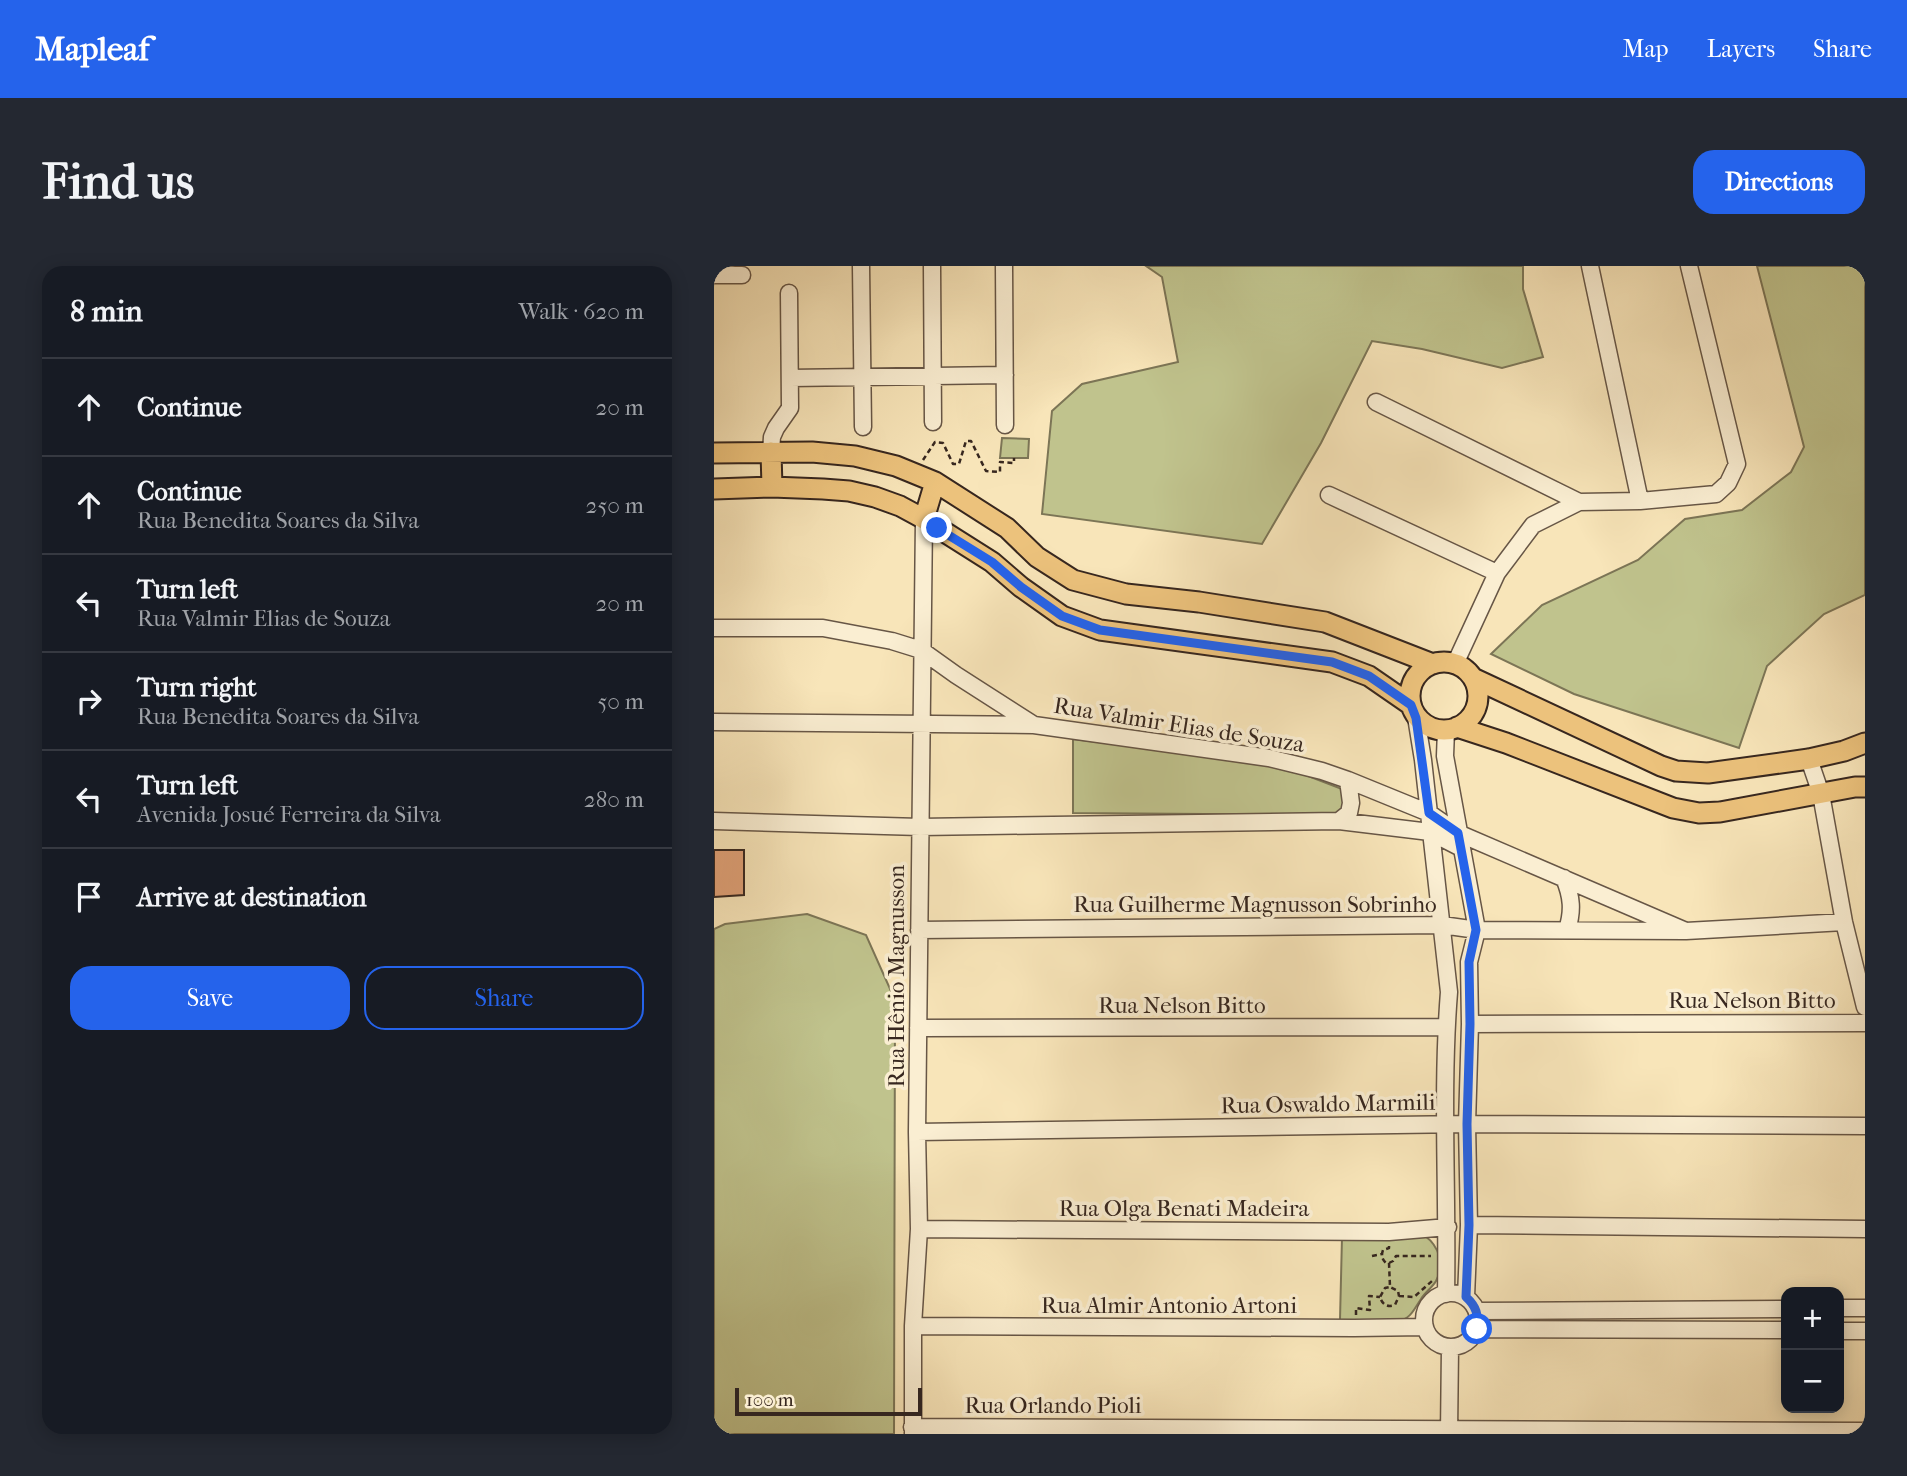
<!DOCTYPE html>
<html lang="en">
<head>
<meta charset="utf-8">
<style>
	body { margin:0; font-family:"IM FELL French Canon",serif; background:#242831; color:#f1f3f6 }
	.controls { position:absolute; right:21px; bottom:21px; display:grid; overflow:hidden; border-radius:14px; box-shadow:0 4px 18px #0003 }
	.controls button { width:63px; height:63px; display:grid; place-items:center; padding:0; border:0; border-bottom:2px solid #363941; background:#171b24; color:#f1f3f6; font:35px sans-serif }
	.scale { position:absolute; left:21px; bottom:18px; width:187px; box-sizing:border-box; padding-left:7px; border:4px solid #37271f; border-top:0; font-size:19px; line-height:24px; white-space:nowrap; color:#37271f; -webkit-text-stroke:5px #faeed2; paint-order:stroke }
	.stop { position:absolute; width:21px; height:21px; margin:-16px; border:5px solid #2563eb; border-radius:50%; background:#fff }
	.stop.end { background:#2563eb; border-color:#fff; box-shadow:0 2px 7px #0008 }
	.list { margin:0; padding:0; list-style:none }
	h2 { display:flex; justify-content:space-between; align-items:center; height:91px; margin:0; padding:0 28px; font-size:30px }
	h2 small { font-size:23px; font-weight:400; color:#9ea1a6 }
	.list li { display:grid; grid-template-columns:46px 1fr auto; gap:21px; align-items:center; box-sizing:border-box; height:98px; padding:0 28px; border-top:2px solid #363941 }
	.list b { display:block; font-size:26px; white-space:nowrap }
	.list p { margin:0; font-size:23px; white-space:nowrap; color:#9ea1a6 }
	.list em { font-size:23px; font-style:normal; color:#9ea1a6 }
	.actions { display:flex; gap:14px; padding:21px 28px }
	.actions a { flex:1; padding:16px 0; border:2px solid #2563eb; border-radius:21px; text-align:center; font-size:24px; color:#2563eb }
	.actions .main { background:#2563eb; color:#fff }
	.icon { flex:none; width:38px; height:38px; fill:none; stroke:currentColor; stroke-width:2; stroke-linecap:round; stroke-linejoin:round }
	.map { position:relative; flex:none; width:1151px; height:1168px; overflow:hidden; border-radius:21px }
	header { display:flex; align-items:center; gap:42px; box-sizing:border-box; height:98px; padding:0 35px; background:#2563eb; color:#fff }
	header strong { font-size:33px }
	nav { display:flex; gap:38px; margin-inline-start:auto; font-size:24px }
	.intro { display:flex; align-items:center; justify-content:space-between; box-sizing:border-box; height:168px; padding:0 42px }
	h1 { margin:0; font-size:49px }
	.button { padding:18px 32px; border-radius:21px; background:#2563eb; color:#fff; font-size:24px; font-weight:700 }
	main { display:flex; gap:42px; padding:0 42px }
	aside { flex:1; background:#171b24; border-radius:21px; box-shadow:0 4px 18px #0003 }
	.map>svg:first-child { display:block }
	.green { fill:#c0c38d; stroke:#7c7556; stroke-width:2 }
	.building { fill:#e0a177; stroke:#37271f; stroke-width:2 }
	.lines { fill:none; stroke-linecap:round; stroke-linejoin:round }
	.minor-casing { stroke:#675646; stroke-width:19 }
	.major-casing { stroke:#37271f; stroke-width:23 }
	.path { stroke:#37271f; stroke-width:2.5; stroke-dasharray:5 3.5; stroke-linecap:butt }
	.minor { stroke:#faeed2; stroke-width:16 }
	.major { stroke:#ecc27c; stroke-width:19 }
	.route { stroke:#2563eb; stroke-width:9 }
	.labels { text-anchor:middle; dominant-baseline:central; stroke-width:7; stroke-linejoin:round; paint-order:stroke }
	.street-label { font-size:23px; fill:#37271f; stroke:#faeed2 }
</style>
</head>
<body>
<header>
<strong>Mapleaf</strong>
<nav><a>Map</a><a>Layers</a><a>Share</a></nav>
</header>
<div class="intro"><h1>Find us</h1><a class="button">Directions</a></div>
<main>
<aside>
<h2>8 min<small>Walk · 620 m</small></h2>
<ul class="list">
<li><svg class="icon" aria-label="ahead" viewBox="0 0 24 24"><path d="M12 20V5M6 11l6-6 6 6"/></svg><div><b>Continue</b></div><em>20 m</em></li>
<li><svg class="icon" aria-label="ahead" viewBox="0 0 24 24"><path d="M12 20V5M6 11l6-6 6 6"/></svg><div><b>Continue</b><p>Rua Benedita Soares da Silva</p></div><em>250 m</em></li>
<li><svg class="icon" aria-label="left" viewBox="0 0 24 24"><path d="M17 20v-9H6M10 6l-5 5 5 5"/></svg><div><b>Turn left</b><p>Rua Valmir Elias de Souza</p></div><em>20 m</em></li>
<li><svg class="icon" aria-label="right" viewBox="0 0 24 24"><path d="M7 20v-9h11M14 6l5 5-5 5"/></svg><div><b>Turn right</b><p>Rua Benedita Soares da Silva</p></div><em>50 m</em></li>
<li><svg class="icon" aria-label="left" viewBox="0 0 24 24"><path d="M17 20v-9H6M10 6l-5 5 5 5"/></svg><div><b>Turn left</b><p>Avenida Josué Ferreira da Silva</p></div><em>280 m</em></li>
<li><svg class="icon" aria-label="arrive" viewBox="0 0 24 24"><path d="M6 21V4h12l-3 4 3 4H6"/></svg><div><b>Arrive at destination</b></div></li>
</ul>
<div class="actions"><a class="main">Save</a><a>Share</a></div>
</aside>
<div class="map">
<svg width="1151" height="1168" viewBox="0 0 1151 1168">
	<rect width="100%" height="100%" fill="#f8e5b9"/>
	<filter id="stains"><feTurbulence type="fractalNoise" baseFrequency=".00286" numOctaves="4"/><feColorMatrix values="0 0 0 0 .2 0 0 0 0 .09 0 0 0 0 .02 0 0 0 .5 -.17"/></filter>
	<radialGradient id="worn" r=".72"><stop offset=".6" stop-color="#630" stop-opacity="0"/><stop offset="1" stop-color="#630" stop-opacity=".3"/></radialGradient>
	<path class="green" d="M432 0H809V23L829 91 788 102 708 83 658 75 607 177 548 278 328 248 338 145 368 118 464 96 448 11Z
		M1043 0H1151V329L1110 348 1053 400 1025 482 860 428 777 388 828 339 924 294 971 253 1028 244 1077 206 1090 181Z
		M288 172 315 173 314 192H286Z
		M359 473 563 498 628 523 632 541 620 549 359 547Z
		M93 648 152 669 181 734 180 1168H0V663L11 658Z
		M711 970C725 980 731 999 722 1015 718 1022 711 1026 707 1033 700 1043 697 1053 684 1055L626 1054 628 971Z"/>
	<path class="building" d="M0 584H30V629L0 631Z"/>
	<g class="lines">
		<defs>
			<path id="minor" d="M147 0 149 161
				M218 0 219 156
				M290 0 291 159
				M876 0 926 235
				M0 9H28
				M76 112 291 109
				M662 136 865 236
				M57 186 58 171 62 162 76 142 75 27
				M615 229 783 307
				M0 362H109L178 375 207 384 242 409 320 459
				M741 398 783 307 819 259 865 236 926 235 1002 228 1014 217 1023 198 975 0
				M702 451 709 494 735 726C727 827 734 927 732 1028
				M0 456 320 459 555 492 608 505 634 514 715 547 744 567 972 665
				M732 464 731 490 763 664 755 696 756 758 753 858 755 959 752 1031
				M1095 493 1107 528 1130 656 1151 741
				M0 555 206 561 625 555 716 566 747 582
				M625 555 635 547 637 537 634 514
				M850 612C858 631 859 645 853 664
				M205 664 728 659 763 664 972 665 1130 656
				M756 758 1151 757
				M204 762 732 761
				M203 866 753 858 1151 860
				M755 959 1151 963
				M205 963 675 966 734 961
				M710 1054a27 27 0 1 1 54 0a27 27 0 1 1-54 0Z
				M1125 1042H1151
				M763 1045 1072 1043
				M199 1060 640 1062 711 1061
				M763 1063 1072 1064
				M1125 1065H1151
				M198 1161 1151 1165
				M199 1168V1060L205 963 203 866 210 253
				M735 1168 736 1081"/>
			<path id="major" d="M57 186 58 221
				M0 187 98 186 141 190 182 200 221 216 293 262 323 291 359 314 412 328 485 336 611 356 719 398
				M0 223 58 221 109 223 135 225 161 231 186 240 210 253 278 296 307 321 348 350 386 364 618 396 655 410 697 439
				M210 253 221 216
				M696 430a34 34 0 1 1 68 0a34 34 0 1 1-68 0Z
				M759 412 947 500 962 505 994 507 1095 493 1130 485 1151 477
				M743 461 792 477 959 542 985 547 1006 546 1141 521H1151"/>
		</defs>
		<use href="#minor" class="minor-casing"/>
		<use href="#major" class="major-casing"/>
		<path class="path" d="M209 194 221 176 229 177 239 198H245L252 175H257L272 205 286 206V196L300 197V192
			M675 980V982L669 984C667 990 668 993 672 997H675L676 1021 671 1022 666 1031C668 1038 673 1042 681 1039L685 1030 684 1025 676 1021
			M658 990 668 988
			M675 997 679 995 682 990H717
			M685 1030 700 1031 718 1015
			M642 1049V1042L656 1044 655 1030 666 1031"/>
		<use href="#minor" class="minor"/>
		<use href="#major" class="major"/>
	</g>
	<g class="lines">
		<path class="route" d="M223 262 278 296 307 321 348 350 386 364 618 396 655 410 697 439 702 452 715 547 744 567 762 664 755 696 756 758 753 858 755 959 752 1031C762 1040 765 1049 763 1063"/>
	</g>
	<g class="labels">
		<g class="street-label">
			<text transform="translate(465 459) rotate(9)">Rua Valmir Elias de Souza</text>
			<text x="541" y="638">Rua Guilherme Magnusson Sobrinho</text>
			<text transform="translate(182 710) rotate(-90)">Rua Hênio Magnusson</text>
			<text x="1038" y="734">Rua Nelson Bitto</text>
			<text x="468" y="739">Rua Nelson Bitto</text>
			<text transform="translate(614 838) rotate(-1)">Rua Oswaldo Marmili</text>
			<text x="470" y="942">Rua Olga Benati Madeira</text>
			<text x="455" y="1039">Rua Almir Antonio Artoni</text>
			<text x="339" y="1139">Rua Orlando Pioli</text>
		</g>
	</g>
	<rect width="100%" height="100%" filter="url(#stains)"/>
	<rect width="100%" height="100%" fill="url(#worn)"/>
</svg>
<div class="controls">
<button>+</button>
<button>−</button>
</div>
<div class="scale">100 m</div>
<div class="stop" style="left:763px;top:1063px"></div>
<div class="stop end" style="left:223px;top:262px"></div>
</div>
</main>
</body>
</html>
